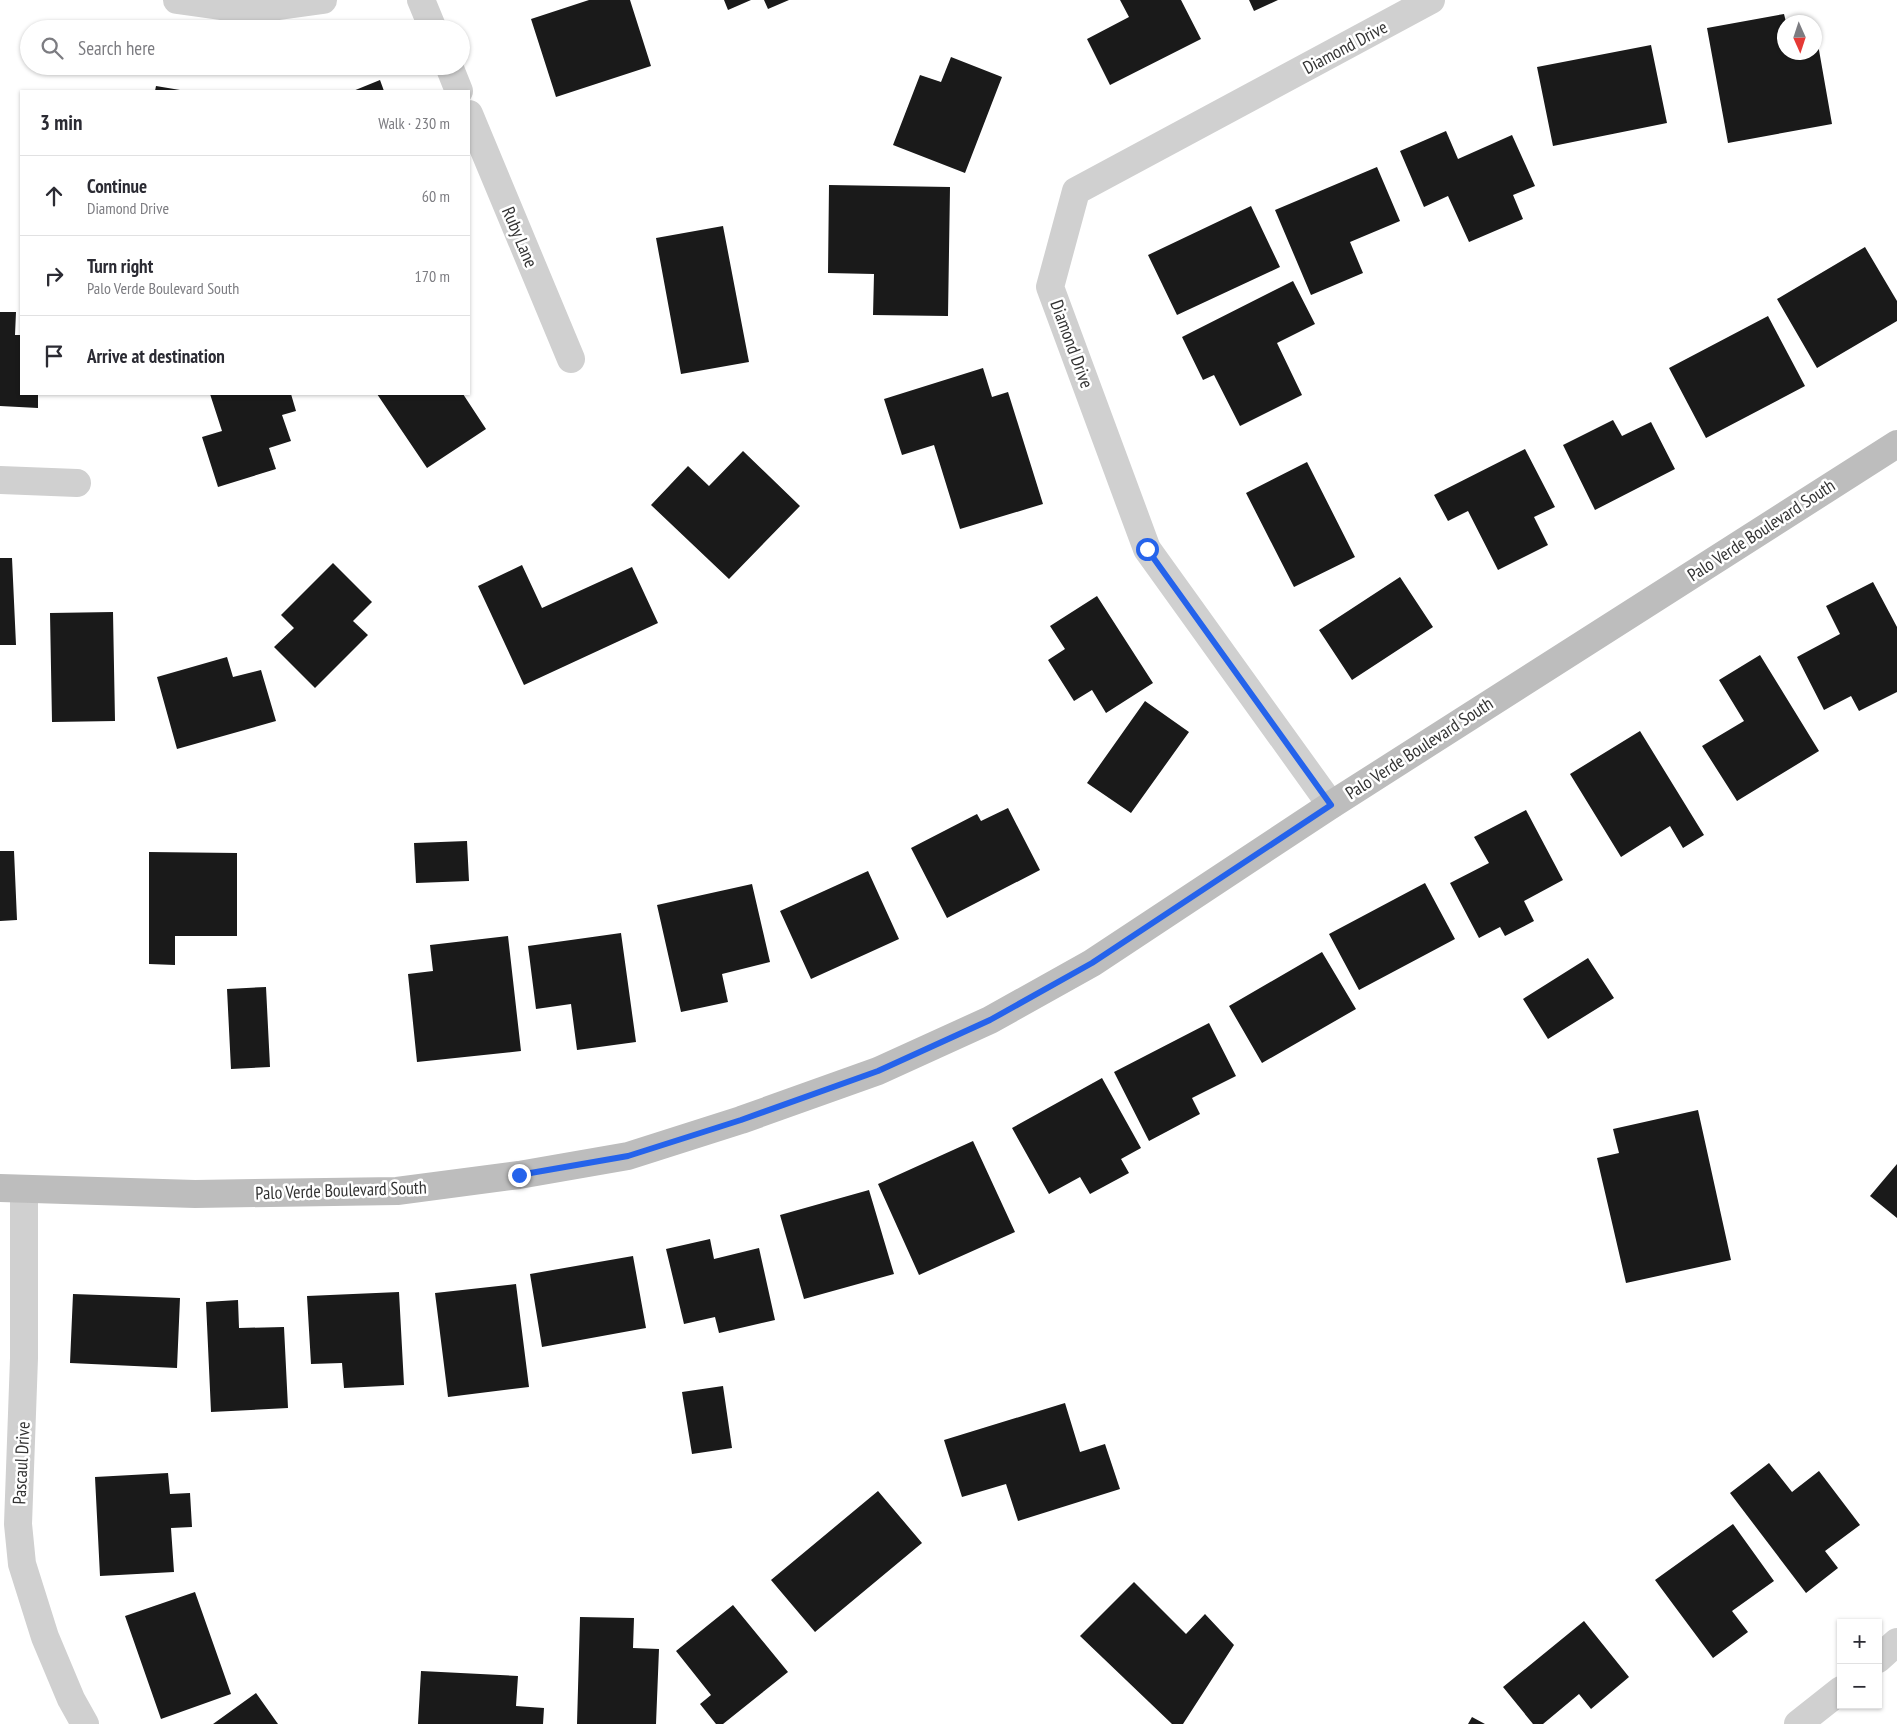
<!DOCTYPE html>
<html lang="en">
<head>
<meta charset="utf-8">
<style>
	body { margin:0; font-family:"PT Sans Narrow",sans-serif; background:#f2f2f3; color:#2b2b33 }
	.controls { position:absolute; right:15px; bottom:15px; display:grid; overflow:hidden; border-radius:0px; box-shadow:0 1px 4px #0004 }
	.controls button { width:45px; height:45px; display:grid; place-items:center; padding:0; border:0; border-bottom:1px solid #e1e1e2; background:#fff; color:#2b2b33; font:25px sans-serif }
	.compass { position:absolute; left:1777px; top:15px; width:45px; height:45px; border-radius:50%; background:#fff; box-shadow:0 1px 4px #0004; rotate:177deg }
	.stop { position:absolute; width:15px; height:15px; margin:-11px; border:4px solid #2563eb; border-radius:50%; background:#fff }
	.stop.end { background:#2563eb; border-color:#fff; box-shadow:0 1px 5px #0008 }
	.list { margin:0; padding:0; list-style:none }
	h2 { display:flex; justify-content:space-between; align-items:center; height:65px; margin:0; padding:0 20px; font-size:21px }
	h2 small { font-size:16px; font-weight:400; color:#7c7c81 }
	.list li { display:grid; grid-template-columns:32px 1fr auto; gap:15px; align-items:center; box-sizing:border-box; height:80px; padding:0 20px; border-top:1px solid #e1e1e2 }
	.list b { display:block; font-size:19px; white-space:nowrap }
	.list p { margin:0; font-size:16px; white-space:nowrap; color:#7c7c81 }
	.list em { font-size:16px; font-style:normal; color:#7c7c81 }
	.icon { flex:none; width:28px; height:28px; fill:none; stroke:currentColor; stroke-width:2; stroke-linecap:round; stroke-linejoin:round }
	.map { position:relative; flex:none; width:1897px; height:1724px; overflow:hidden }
	.search { position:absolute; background:#fff; box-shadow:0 1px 4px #0004; left:20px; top:20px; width:450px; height:55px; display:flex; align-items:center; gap:12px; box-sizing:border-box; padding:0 18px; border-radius:28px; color:#7c7c81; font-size:19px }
	.panel { position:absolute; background:#fff; box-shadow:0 1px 4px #0004; left:20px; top:90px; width:450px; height:305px; border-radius:0px }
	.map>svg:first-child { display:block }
	.building { fill:#1a1a1a }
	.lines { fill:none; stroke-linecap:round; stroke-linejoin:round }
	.street { stroke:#d0d0d0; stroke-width:28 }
	.secondary { stroke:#bdbdbd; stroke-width:28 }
	.route { stroke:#2563eb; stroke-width:6 }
	.labels { text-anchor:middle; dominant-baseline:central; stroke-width:5; stroke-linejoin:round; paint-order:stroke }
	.street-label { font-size:18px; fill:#333; stroke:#fff }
</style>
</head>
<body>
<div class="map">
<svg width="1897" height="1724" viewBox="0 0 1897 1724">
	<rect width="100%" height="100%" fill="#fff"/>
	<path class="building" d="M589 0H630L651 66 556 97 531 19Z
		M724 0H751L728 10Z
		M764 0H789L768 9Z
		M1120 0H1181L1201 39 1110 85 1087 39 1129 17Z
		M1249 0H1278L1254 11Z
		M1784 14 1786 22 1784 52H1814V33H1816L1832 124 1728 143 1707 28Z
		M1651 45 1667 123 1553 146 1537 67Z
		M951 57 1002 77 965 173 893 145 920 75 941 82Z
		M380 80 384 91H353Z
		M156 86 180 90V91H155Z
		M1446 131 1458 159 1512 135 1535 186 1513 195 1523 219 1469 242 1448 196 1424 207 1400 151Z
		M1377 167 1400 221 1350 242 1363 273 1311 295 1275 210Z
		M829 185 950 187 948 316 873 315 874 274 828 273Z
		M1251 206 1280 267 1177 315 1148 255Z
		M723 226 749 362 681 374 656 238Z
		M1865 247 1897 301V321L1817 368 1777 299Z
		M1293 281 1315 324 1277 343 1302 395 1240 426 1214 375 1203 380 1182 337Z
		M0 312H16L15 335H21V394H38V408L0 406Z
		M1768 316 1805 386 1706 438 1669 368Z
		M983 368 992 397 1008 392 1043 504 960 529 934 445 902 455 884 399Z
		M210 394H291L296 411 282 415 291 441 269 448 276 469 218 487 202 437 222 431Z
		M377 394H463L486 429 427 468Z
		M1613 420 1622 436 1651 422 1675 469 1595 510 1563 445Z
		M1525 449 1555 507 1534 517 1548 545 1498 570 1468 511 1448 521 1434 495Z
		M743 451 800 506 729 579 651 505 688 466 709 486Z
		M1307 462 1355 557 1294 587 1246 493Z
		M0 558H12L16 645H0Z
		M333 563 372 602 353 621 368 635 315 688 274 647 294 628 281 615Z
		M522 565 542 608 632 567 658 623 524 685 478 586Z
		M1400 577 1433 627 1352 680 1319 630Z
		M1873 582 1897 627V692L1859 711 1851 696 1824 710 1797 657 1840 634 1826 606Z
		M1097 596 1153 683 1106 713 1092 690 1074 701 1048 660 1065 649 1050 626Z
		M113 612 115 721 52 722 50 613Z
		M1760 655 1819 751 1737 801 1702 746 1744 721 1719 680Z
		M227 657 233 677 261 670 276 721 177 749 157 677Z
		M1145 701 1189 732 1131 813 1087 783Z
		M1640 731 1704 835 1683 848 1670 826 1621 857 1570 774Z
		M1008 808 1040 870 947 918 911 848 977 814 981 821Z
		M1526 810 1563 880 1524 901 1534 921 1505 936 1500 927 1479 938 1450 883 1489 863 1474 837Z
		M467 841 469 881 416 883 414 843Z
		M0 851H14L17 920 0 921Z
		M149 852 237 853V936H175V965L149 964Z
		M868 871 899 939 811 979 780 911Z
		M1425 883 1455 939 1359 990 1329 934Z
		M752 884 770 962 722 974 728 1002 681 1012 657 905Z
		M621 933 636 1042 577 1050 571 1004 536 1009 528 946Z
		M508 936 521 1051 417 1062 408 974 433 971 430 945Z
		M1322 952 1356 1009 1262 1063 1229 1006Z
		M1588 958 1614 998 1548 1039 1523 999Z
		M266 987 270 1067 231 1069 227 989Z
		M1209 1023 1236 1076 1192 1098 1200 1114 1149 1141 1114 1072Z
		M1102 1078 1141 1148 1121 1159 1129 1173 1090 1194 1080 1177 1049 1194 1012 1128Z
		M1698 1110 1731 1260 1626 1283 1597 1158 1619 1153 1613 1129Z
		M973 1141 1015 1232 919 1275 878 1184Z
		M1897 1164V1218L1870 1196Z
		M869 1190 894 1274 804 1299 780 1215Z
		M710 1239 714 1259 759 1248 775 1320 719 1333 715 1317 684 1324 666 1249Z
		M633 1256 646 1328 542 1347 530 1274Z
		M516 1284 529 1387 448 1397 435 1293Z
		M399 1292 404 1385 344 1388 342 1363 311 1364 307 1296Z
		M73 1294 180 1298 177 1368 70 1363Z
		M238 1300 239 1328 284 1327 288 1408 211 1412 206 1302Z
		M723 1386 732 1448 692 1454 682 1392Z
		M1065 1403 1080 1452 1105 1444 1120 1489 1018 1521 1006 1484 962 1497 944 1440Z
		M1769 1463 1792 1492 1819 1471 1860 1525 1825 1551 1838 1568 1806 1593 1730 1493Z
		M168 1473 170 1494 190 1493 192 1527 171 1528 174 1572 100 1576 95 1477Z
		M878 1491 922 1543 815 1632 771 1580Z
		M1733 1524 1774 1581 1732 1611 1748 1632 1713 1658 1655 1580Z
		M1134 1582 1186 1634 1205 1614 1234 1645 1183 1724H1172L1080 1636Z
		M195 1592 231 1694 161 1719 125 1616Z
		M733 1605 788 1672 723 1724H716L700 1704 711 1695 676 1651Z
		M580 1617 634 1618 633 1648 659 1649 656 1724H577Z
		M1584 1621 1629 1677 1591 1709 1579 1694 1543 1724H1533L1503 1687Z
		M421 1671 518 1676 516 1706 544 1708 543 1724H418Z
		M256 1693 278 1724H213Z
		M1472 1717 1485 1724H1468Z"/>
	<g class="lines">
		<path class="street" d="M177 0 249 10 323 0
			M421 0 433 29
			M449 66 459 91
			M469 114 571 359
			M0 480 77 483
			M1331 805 1147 549 1050 287 1076 191 1431 0
			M24 1189V1358L18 1524 22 1564 45 1637 71 1699 85 1724
			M1878 1659 1897 1642
			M1798 1724 1841 1690"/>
		<path class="secondary" d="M0 1188 195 1194 397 1191 519 1175 628 1156 741 1120 878 1071 990 1020 1092 963 1331 805 1897 444"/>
	</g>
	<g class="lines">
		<path class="route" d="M519 1175 628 1156 741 1120 878 1071 990 1020 1092 963 1331 805 1147 549"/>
	</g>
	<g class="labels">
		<g class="street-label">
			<text transform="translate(1345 47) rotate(-28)">Diamond Drive</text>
			<text transform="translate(520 237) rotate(67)">Ruby Lane</text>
			<text transform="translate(1072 344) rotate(70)">Diamond Drive</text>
			<text transform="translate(1761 530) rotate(-33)">Palo Verde Boulevard South</text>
			<text transform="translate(1419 748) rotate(-33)">Palo Verde Boulevard South</text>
			<text transform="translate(341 1190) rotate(-2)">Palo Verde Boulevard South</text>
			<text transform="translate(21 1463) rotate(-87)">Pascaul Drive</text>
		</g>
	</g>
</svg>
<div class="controls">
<button>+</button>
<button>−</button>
</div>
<svg class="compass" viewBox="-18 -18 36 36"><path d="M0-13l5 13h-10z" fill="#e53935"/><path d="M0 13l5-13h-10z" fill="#7c7c81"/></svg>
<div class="stop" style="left:1147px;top:549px"></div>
<div class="stop end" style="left:519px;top:1175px"></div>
<div class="search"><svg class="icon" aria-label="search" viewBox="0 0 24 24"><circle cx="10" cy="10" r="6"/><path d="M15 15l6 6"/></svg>Search here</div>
<section class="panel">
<h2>3 min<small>Walk · 230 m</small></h2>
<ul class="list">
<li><svg class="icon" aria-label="ahead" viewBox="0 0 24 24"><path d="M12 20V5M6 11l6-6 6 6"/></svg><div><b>Continue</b><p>Diamond Drive</p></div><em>60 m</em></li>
<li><svg class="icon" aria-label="right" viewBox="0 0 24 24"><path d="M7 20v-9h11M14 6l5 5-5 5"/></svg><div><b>Turn right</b><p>Palo Verde Boulevard South</p></div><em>170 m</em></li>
<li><svg class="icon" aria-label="arrive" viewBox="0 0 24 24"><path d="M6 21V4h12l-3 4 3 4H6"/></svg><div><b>Arrive at destination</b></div></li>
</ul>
</section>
</div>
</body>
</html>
